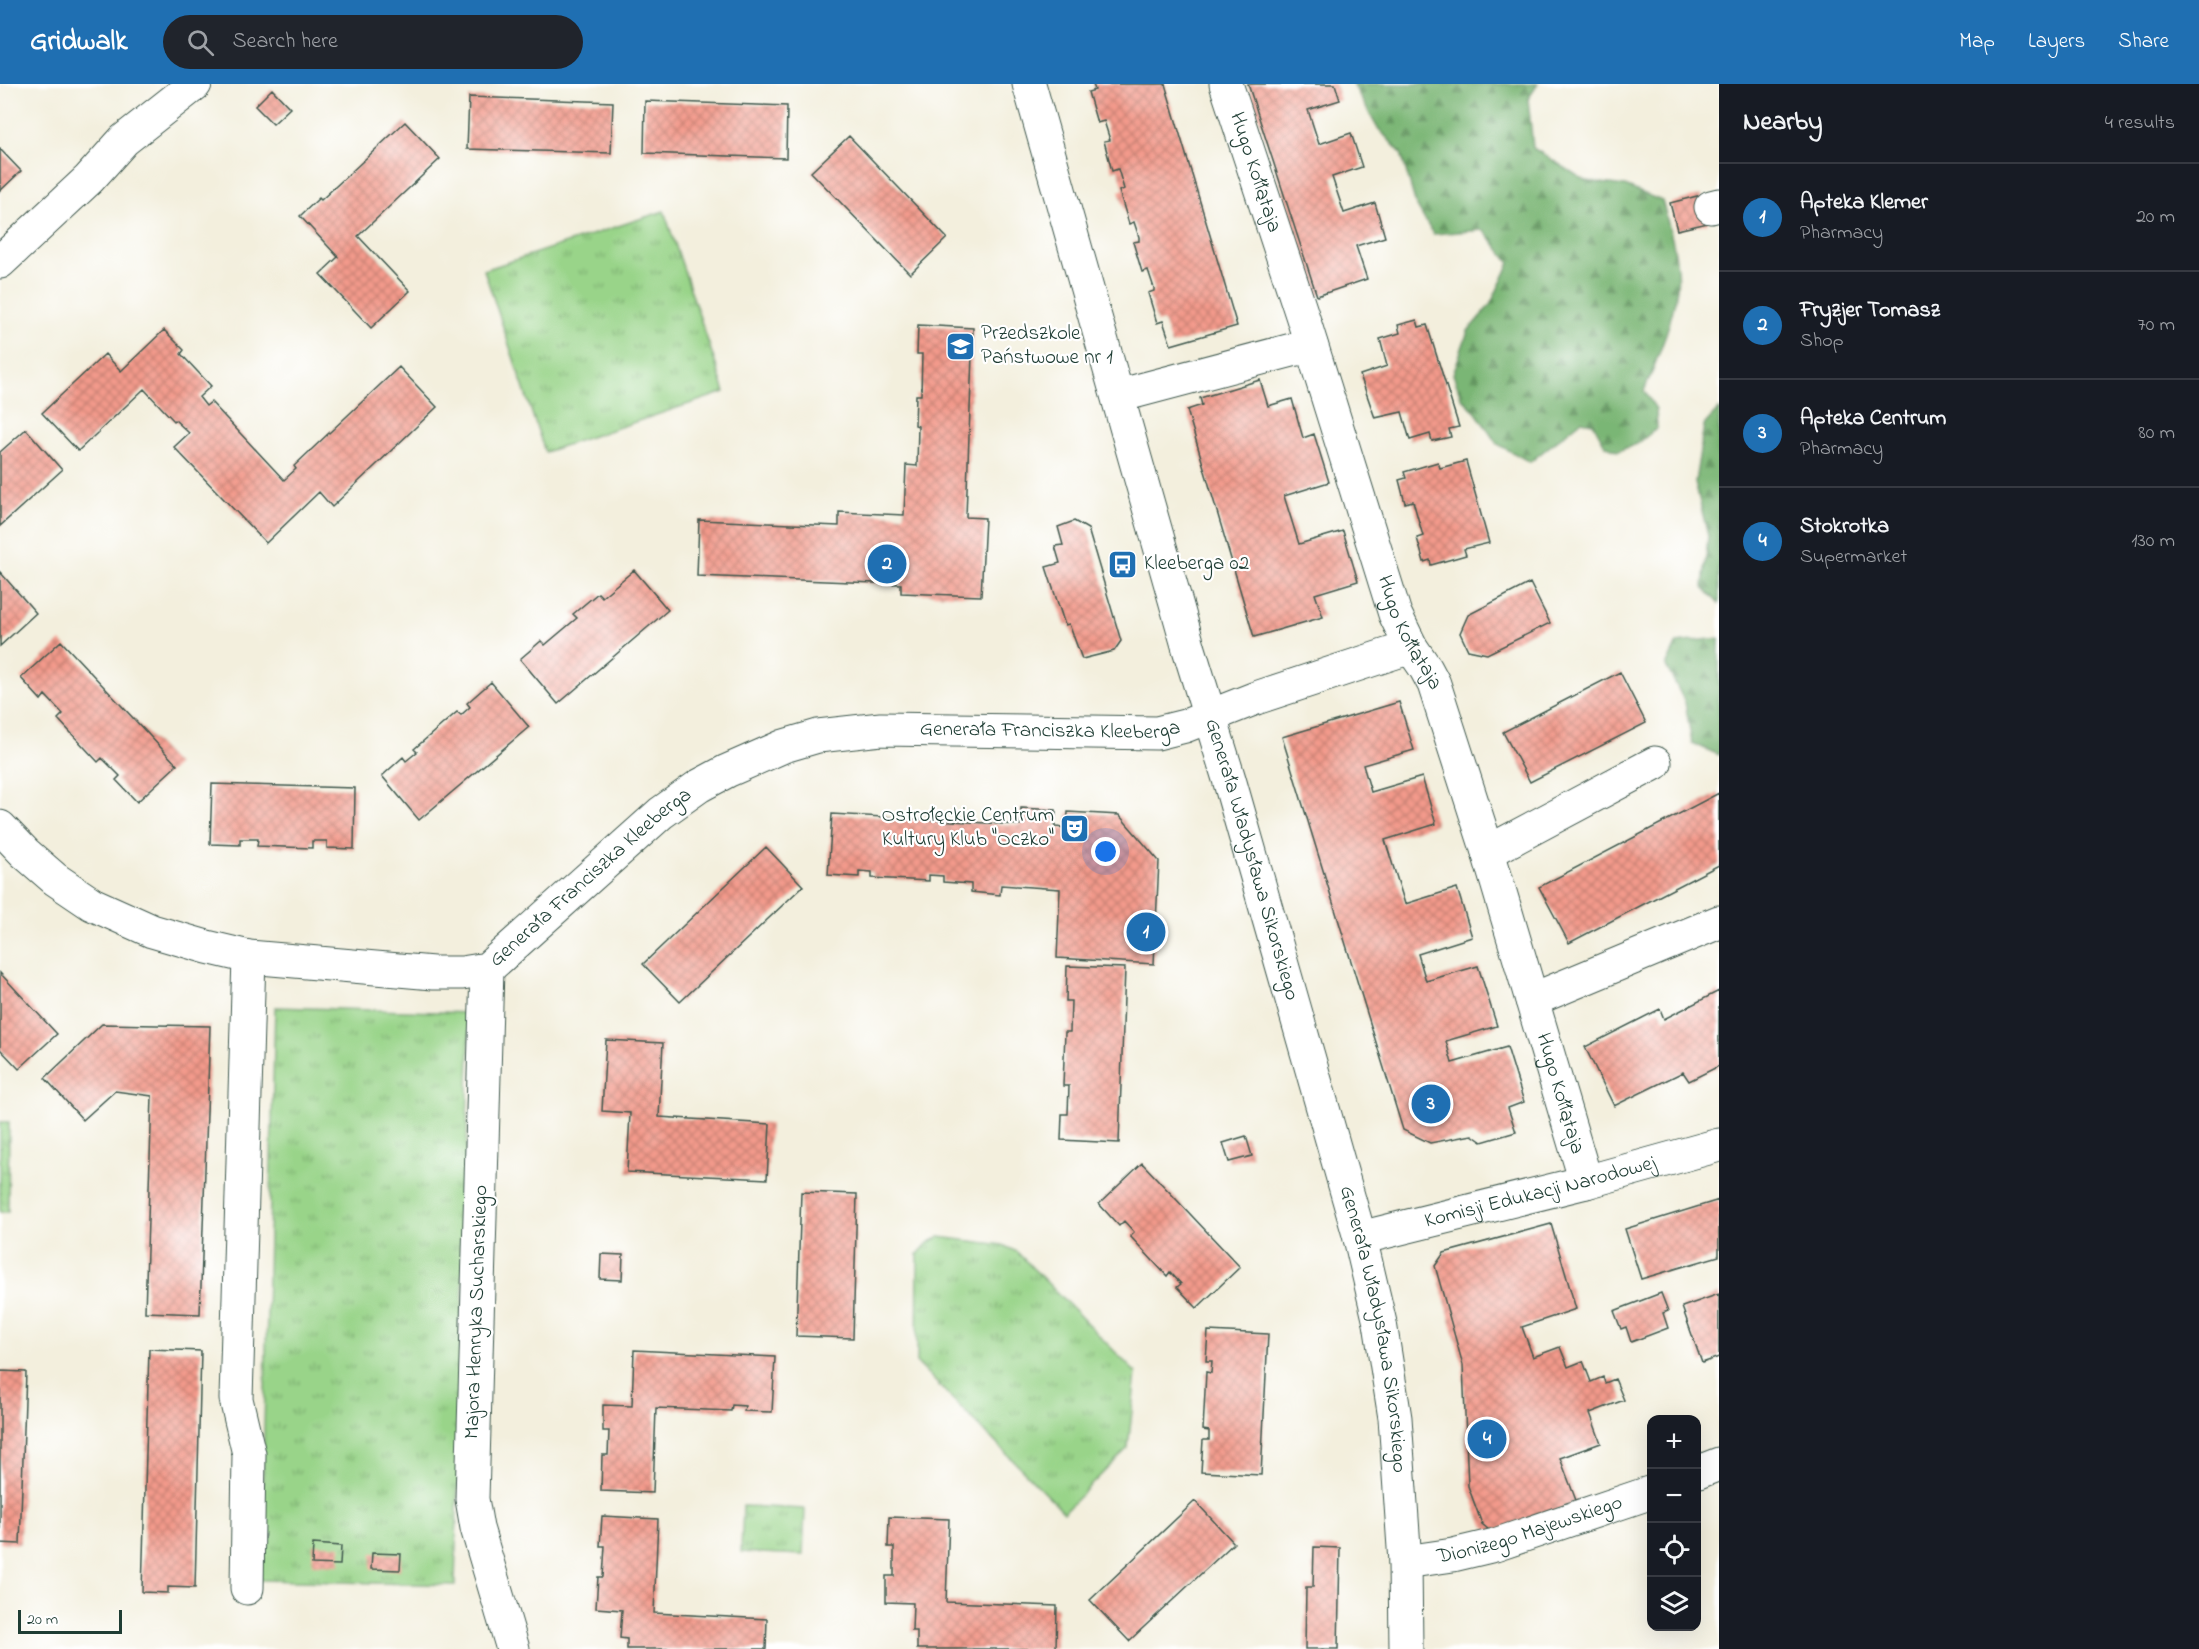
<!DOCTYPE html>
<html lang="en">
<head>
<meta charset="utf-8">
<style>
	body { margin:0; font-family:"Indie Flower",sans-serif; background:#20242c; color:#f1f3f6 }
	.controls { position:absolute; right:18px; bottom:18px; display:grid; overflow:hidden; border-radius:12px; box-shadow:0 6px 24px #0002 }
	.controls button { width:54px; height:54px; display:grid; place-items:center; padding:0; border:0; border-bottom:2px solid #363941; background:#171b24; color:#f1f3f6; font:30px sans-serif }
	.scale { position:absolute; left:18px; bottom:15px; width:104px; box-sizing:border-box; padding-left:6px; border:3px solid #1f3d34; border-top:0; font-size:16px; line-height:21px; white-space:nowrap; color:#1f3d34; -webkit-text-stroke:4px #fff; paint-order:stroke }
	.you { position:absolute; left:1106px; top:768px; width:21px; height:21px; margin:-15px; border:4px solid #fff; border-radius:50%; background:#1a73e8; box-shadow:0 0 0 9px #1a73e833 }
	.badge { display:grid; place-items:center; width:39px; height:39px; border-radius:50%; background:#1f6fb2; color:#fff; font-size:20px; font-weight:700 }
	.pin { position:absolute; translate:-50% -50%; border:3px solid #fff; box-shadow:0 2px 6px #0006 }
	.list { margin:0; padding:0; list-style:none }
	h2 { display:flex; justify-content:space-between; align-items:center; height:78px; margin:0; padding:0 24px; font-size:26px }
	h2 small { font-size:20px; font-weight:400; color:#9ea1a6 }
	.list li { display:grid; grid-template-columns:39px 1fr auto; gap:18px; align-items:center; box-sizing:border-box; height:108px; padding:0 24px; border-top:2px solid #363941 }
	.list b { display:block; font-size:22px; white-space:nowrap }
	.list p { margin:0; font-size:20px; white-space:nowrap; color:#9ea1a6 }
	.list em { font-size:20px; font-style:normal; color:#9ea1a6 }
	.icon { flex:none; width:33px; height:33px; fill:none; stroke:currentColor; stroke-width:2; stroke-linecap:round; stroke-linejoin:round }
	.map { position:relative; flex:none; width:1719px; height:1565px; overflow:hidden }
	header { display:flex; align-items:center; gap:36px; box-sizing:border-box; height:84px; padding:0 30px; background:#1f6fb2; color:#fff }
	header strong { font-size:28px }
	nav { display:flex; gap:33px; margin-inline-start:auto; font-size:21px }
	.search { width:420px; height:54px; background:#20242c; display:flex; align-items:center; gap:15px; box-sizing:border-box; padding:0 21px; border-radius:33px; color:#9ea1a6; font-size:22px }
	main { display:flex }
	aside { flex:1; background:#171b24 }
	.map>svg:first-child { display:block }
	.forest { fill:url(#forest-firs); stroke:#4c7a54; stroke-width:1.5 }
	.park { fill:url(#park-tufts); stroke:#5c885e; stroke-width:1.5 }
	.building { fill:url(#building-cross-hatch) }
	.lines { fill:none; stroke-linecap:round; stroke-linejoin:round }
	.minor-casing { stroke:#3f584d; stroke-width:35 }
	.minor { stroke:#fff; stroke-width:33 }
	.labels { text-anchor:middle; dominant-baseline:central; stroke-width:4.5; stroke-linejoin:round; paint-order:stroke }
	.street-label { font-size:21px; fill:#1f3d34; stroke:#fff }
	.poi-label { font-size:21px; fill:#1f3d34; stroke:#fff; text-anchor:start }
</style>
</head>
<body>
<header>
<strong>Gridwalk</strong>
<div class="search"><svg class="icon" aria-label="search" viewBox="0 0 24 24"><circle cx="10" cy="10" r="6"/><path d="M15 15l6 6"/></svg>Search here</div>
<nav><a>Map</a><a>Layers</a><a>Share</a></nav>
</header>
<main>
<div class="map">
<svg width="1719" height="1565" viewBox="0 0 1719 1565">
	<defs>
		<pattern id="forest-firs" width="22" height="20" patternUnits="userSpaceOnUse" patternTransform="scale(1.5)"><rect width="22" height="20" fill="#7ab675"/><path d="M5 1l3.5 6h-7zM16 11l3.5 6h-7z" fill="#639561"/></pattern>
		<pattern id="park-tufts" width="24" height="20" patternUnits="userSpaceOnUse" patternTransform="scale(1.5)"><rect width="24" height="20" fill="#99d489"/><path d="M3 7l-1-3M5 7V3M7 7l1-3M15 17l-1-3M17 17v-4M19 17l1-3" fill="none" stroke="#7cad71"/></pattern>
		<pattern id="building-cross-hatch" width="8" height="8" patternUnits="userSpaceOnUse" patternTransform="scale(1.5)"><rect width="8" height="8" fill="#f39a8b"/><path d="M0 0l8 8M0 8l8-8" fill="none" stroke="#c47f72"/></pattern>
	</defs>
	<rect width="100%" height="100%" fill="#fff"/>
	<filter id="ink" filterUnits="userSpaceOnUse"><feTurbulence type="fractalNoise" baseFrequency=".0167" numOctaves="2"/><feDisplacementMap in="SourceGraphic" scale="12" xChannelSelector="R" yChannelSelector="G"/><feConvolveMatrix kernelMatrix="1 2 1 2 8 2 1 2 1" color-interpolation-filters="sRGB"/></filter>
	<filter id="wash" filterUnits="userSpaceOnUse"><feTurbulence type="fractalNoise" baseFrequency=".008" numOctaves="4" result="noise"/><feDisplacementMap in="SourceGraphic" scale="24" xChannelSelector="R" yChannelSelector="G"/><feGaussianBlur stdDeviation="1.35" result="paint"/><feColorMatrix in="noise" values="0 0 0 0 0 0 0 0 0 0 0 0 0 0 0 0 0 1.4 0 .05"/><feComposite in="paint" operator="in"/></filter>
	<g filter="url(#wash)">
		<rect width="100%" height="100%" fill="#f3efdd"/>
		<path class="forest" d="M1353 0H1538L1528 15 1533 64 1586 97 1625 102 1662 117C1669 142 1680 178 1677 204 1673 237 1657 276 1644 307L1656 325 1657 344 1637 360 1618 367 1605 361 1593 339 1581 337 1530 378 1497 360 1475 327 1461 313 1453 290 1468 247 1490 221 1510 179 1484 146 1433 150 1416 121 1401 69 1377 43Z
			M1719 325V520L1703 503 1708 452 1695 398 1704 341Z
			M1719 554V671L1692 659 1685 618 1666 582 1677 559Z"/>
		<path class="park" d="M664 127 725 308 545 368 484 186Z
			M275 923 470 929 455 1501 260 1496Z
			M0 1038H9L8 1128H0Z
			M939 1153 1003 1161 1017 1168 1136 1289 1128 1364 1064 1428 917 1279 918 1170 928 1159Z
			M743 1422 805 1425 803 1471 741 1468Z"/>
		<g id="blocks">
			<path class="building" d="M1093 0H1165L1237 242 1171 261 1163 237 1157 239 1148 209 1154 207V204L1148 186 1142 188 1133 158 1139 157V153L1134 138 1129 140 1119 107 1124 105 1118 85 1112 87 1104 57 1110 56 1104 37 1097 39 1088 8 1095 6Z
				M1248 0H1335L1340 16 1308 26 1319 60 1351 49 1362 83 1332 93 1344 129 1375 119 1385 153 1356 162 1367 195 1317 212Z
				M272 5 290 24 273 40 255 22Z
				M469 13 613 18 611 69 467 65Z
				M645 17 787 22 786 74 644 69Z
				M405 38 440 75 358 152 410 207 371 244 320 190 338 173 300 132 319 114 321 116Z
				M849 52 947 154 910 190 811 88Z
				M0 65 21 87 0 107Z
				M1701 111 1708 139 1677 146 1670 119Z
				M1417 236 1419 243 1427 241 1459 343 1449 345 1451 353 1432 357 1430 350 1410 356 1402 328 1375 334 1360 291 1387 282 1380 255 1400 249 1398 241Z
				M918 241 973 244 966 433 985 434 981 512 901 509V500L697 492 699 436 839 442V428L904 431 906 381 917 382 918 342 915 341 916 311H921L922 270H917Z
				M164 246 184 266 181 270 211 302 199 313 206 322 211 318 284 396 296 385 294 382 399 283 437 323 332 423 319 408 266 459 174 363 189 349 175 336 174 337 144 305 78 367 42 329 105 270 121 287Z
				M1260 296 1268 322 1292 315 1303 354 1314 350 1329 398 1284 412 1299 460 1343 447 1358 497 1315 510 1323 533 1254 553 1187 326 1202 321 1200 314Z
				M26 345 62 386 0 442V368Z
				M1466 377 1489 459 1464 465 1466 471 1431 481 1430 476 1424 478 1417 454 1423 452 1413 417 1405 419 1399 396 1406 394 1404 388 1438 378 1440 384Z
				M1074 437 1088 445 1121 557 1114 567 1082 575 1069 540 1065 541 1046 483 1060 479 1055 462 1063 461 1058 443Z
				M634 486 668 526 558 620 520 575 541 557 545 561 577 534 573 530 598 509 602 513Z
				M0 488 36 529 0 562Z
				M1530 499 1550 539 1487 570 1468 566 1460 549 1468 531Z
				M61 557 177 681 137 718 116 696 120 692 102 674 98 678 58 635 63 630 45 611 41 616 21 594Z
				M1620 588 1646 639 1530 698 1503 648Z
				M491 598 529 643 419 736 382 692 403 673 406 677 417 668 414 665 457 628 461 631 470 623 467 619Z
				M1399 618 1414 666 1363 681 1371 708 1422 693 1436 740 1385 756 1405 820 1457 804 1472 853 1418 870 1426 897 1478 882 1497 942 1446 957 1452 979 1507 963 1524 1018 1508 1024 1516 1048 1482 1058 1472 1051 1430 1059 1403 1046 1282 653Z
				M212 700 355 704 354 765 327 764V757H312V764L257 762 258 755H240V761L210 760Z
				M1719 709V781L1569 859 1539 803Z
				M1021 724 1056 726 1055 743 1067 744 1068 728 1119 731 1159 777 1154 880 1057 874 1060 805 1001 801 1000 811 971 808V800L943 798V792L929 791V797L872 794V788L859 787V793L828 791 832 730 1020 741Z
				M766 763 803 802 680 918 643 880Z
				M1067 882 1125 884 1119 1059 1061 1056 1062 1030H1068L1069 1002H1063L1065 948H1070L1071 917H1066Z
				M0 889 57 950 19 985 0 965Z
				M1719 907V982L1689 997 1683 988 1614 1022 1585 963 1660 925 1664 935Z
				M102 940 210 942 200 1230 145 1228 152 1012 115 1007 83 1036 45 994Z
				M606 956 663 959 659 1033 770 1040 767 1095 627 1088 630 1029 602 1027Z
				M1246 1052 1252 1072 1229 1078 1223 1059Z
				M1142 1079 1240 1183 1197 1224 1177 1203 1181 1200 1170 1188 1167 1192 1130 1152 1134 1148 1124 1137 1119 1142 1099 1120Z
				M801 1108 857 1110 853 1254 796 1252Z
				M1719 1116V1172L1641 1195 1625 1145Z
				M1551 1140 1576 1225 1522 1243 1533 1273 1560 1263 1568 1283 1583 1277 1591 1298 1603 1293 1605 1299 1615 1295 1624 1316 1590 1329 1601 1359 1560 1374 1577 1419 1494 1450 1482 1440 1468 1402 1463 1281 1435 1182 1444 1169Z
				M601 1170 623 1171 622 1196 600 1195Z
				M1661 1209 1668 1227 1663 1229 1668 1244 1631 1258 1626 1243 1621 1245 1614 1227Z
				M1719 1210V1273L1702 1279 1682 1223Z
				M1208 1247 1268 1250 1261 1391 1201 1388 1203 1356H1209V1347L1203 1346 1206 1288 1211 1289 1212 1277H1206Z
				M149 1265 201 1267 195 1504 168 1503V1509L142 1508Z
				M634 1266 775 1273 772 1328 744 1327 745 1322 732 1321 731 1327 656 1324 653 1409 601 1407 602 1371H608L609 1347H603V1321L632 1322Z
				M0 1287 26 1288 20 1460 0 1459Z
				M1195 1417 1234 1459 1129 1557 1090 1516Z
				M602 1432 658 1435 654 1529 767 1535 766 1565H627V1555L620 1554 622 1526 596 1524 598 1493H603L605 1462H600Z
				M889 1433 949 1435 946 1518 1057 1522 1056 1565H917V1547H912L913 1519 886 1518V1492H894V1463H888Z
				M313 1460 341 1462 340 1481 312 1480Z
				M1314 1463 1340 1464 1338 1565H1305L1306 1503H1313Z
				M372 1469 401 1470 400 1486 371 1485Z"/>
		</g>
	</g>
	<g filter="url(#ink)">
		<use href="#blocks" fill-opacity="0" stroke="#3f584d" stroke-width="1.5"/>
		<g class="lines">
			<defs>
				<g id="minor">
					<path id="s1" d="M1029 0 1189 565 1229 695 1360 1154 1380 1239 1395 1334 1405 1478 1406 1565"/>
					<path id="s2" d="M1226 0 1302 231 1395 530 1411 563 1426 585 1434 600 1488 768 1586 1098"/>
					<path d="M1711 123 1719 121"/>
					<path d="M0 178 89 95 124 56 195 0"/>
					<path d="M1118 312 1311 261"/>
					<path id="s3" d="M0 743 25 769 55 795 92 820 152 847 207 863 249 873 433 889H462L487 885 661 729 699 702 727 687 784 662 818 652 881 645 1157 649 1185 642 1256 614 1411 563"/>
					<path d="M1488 768 1655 679"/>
					<path d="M487 885 472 1415 477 1444 513 1565"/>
					<path d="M1532 916 1719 838"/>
					<path id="s4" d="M1360 1154 1586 1098 1719 1061"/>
					<path d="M1696 1389 1719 1380"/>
					<path id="s5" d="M1405 1478 1453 1471 1495 1461 1652 1408"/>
					<path d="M247 1504 249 1370 236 1315 249 873"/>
				</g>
			</defs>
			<use href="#minor" class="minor-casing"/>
			<use href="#minor" class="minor"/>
		</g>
	</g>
	<defs>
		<symbol id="school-square" viewBox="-11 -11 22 22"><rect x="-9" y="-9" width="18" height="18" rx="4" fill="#1f6fb2" stroke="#fff"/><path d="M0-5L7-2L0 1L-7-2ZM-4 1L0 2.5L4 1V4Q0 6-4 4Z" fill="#fff"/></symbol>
		<symbol id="bus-square" viewBox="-11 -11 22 22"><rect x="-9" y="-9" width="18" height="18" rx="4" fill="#1f6fb2" stroke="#fff"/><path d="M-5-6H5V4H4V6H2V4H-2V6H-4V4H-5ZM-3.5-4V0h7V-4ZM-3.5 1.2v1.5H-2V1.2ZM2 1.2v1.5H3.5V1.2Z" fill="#fff"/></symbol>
		<symbol id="theatre-square" viewBox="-11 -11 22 22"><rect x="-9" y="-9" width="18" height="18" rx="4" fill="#1f6fb2" stroke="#fff"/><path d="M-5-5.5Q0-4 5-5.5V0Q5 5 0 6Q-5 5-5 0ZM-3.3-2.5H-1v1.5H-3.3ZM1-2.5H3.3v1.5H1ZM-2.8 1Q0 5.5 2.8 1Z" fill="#fff"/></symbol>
	</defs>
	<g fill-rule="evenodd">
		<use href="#school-square" x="944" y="246" width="33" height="33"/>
		<use href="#bus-square" x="1106" y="464" width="33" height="33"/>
		<use href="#theatre-square" x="1058" y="728" width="33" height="33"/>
	</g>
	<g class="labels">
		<g class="street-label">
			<text stroke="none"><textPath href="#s2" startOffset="93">Hugo Kołłątaja</textPath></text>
			<text stroke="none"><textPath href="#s2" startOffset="579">Hugo Kołłątaja</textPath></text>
			<text stroke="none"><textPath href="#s3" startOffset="1168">Generała Franciszka Kleeberga</textPath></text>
			<text stroke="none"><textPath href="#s1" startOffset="807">Generała Władysława Sikorskiego</textPath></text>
			<text stroke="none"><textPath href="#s3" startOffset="664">Generała Franciszka Kleeberga</textPath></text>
			<text stroke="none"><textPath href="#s2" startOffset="1065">Hugo Kołłątaja</textPath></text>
			<text stroke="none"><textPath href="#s4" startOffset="186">Komisji Edukacji Narodowej</textPath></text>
			<text transform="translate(477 1228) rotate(-88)">Majora Henryka Sucharskiego</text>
			<text stroke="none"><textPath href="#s1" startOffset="1293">Generała Władysława Sikorskiego</textPath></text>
			<text stroke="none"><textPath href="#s5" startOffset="129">Dionizego Majewskiego</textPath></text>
		</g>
		<g class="poi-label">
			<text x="981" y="250">Przedszkole<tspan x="981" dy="24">Państwowe nr 1</tspan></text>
			<text x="1144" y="480">Kleeberga 02</text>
			<text x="1054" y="732" text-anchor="end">Ostrołęckie Centrum<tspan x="1054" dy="24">Kultury Klub "Oczko"</tspan></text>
		</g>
	</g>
</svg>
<div class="controls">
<button>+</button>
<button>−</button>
<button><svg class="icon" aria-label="locate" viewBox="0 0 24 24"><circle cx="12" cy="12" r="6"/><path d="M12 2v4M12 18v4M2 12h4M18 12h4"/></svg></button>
<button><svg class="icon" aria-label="layers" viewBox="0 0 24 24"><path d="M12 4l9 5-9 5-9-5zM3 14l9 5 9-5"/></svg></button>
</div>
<div class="scale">20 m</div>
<div class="you"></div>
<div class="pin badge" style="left:1146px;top:848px">1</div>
<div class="pin badge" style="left:887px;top:480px">2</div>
<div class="pin badge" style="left:1431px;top:1020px">3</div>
<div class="pin badge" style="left:1487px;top:1355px">4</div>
</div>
<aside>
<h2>Nearby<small>4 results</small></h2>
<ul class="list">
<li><span class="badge">1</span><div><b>Apteka Klemer</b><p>Pharmacy</p></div><em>20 m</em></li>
<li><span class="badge">2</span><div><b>Fryzjer Tomasz</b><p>Shop</p></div><em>70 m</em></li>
<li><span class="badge">3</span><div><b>Apteka Centrum</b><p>Pharmacy</p></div><em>80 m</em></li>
<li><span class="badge">4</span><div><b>Stokrotka</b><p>Supermarket</p></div><em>130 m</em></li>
</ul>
</aside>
</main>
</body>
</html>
